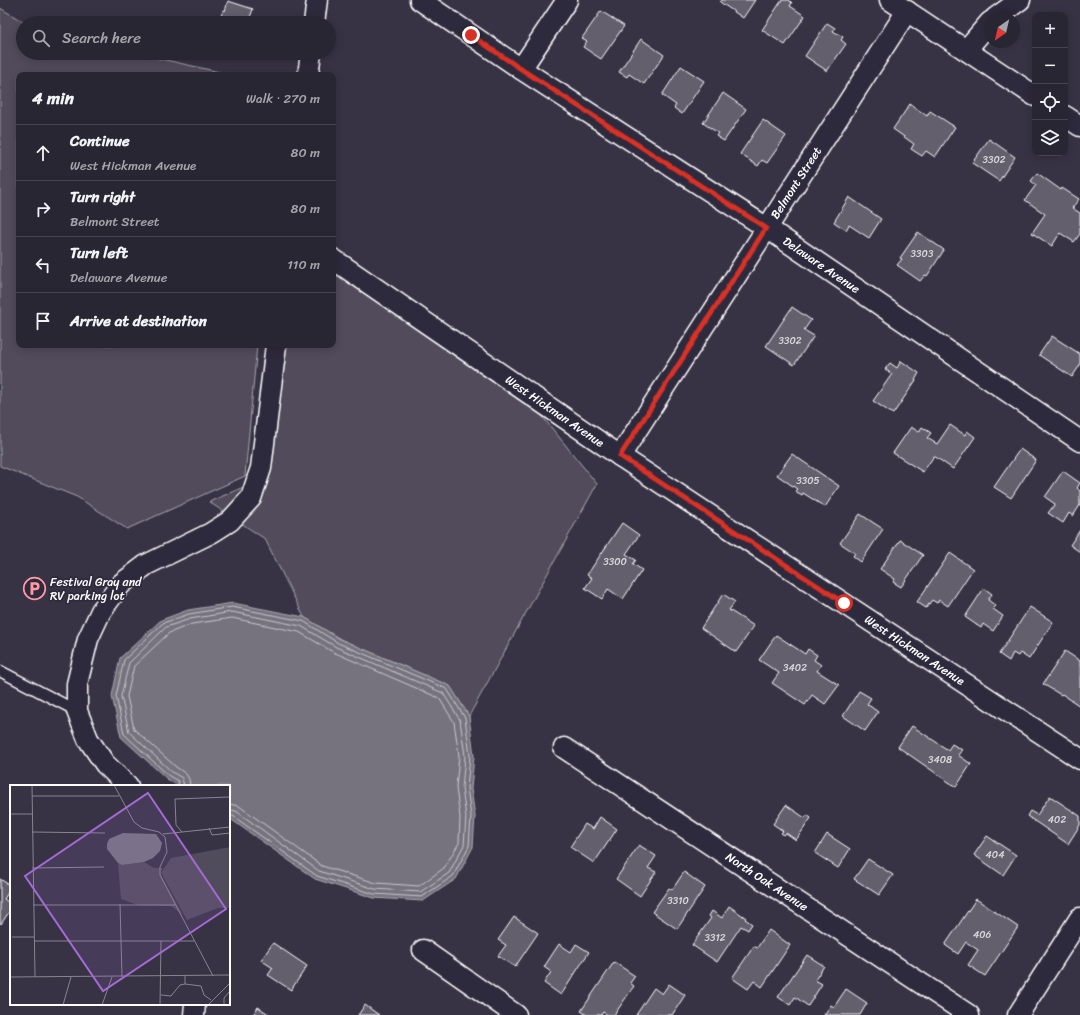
<!DOCTYPE html>
<html lang="en">
<head>
<meta charset="utf-8">
<style>
	body { margin:0; font-family:Sriracha,sans-serif; background:#353240; color:#f1f3f6 }
	.controls { position:absolute; right:12px; top:12px; display:grid; overflow:hidden; border-radius:8px; box-shadow:0 2px 10px #0003 }
	.controls button { width:36px; height:36px; display:grid; place-items:center; padding:0; border:0; border-bottom:1px solid #45434f; background:#292634; color:#f1f3f6; font:20px sans-serif }
	.compass { position:absolute; left:984px; top:12px; width:36px; height:36px; border-radius:50%; background:#292634; box-shadow:0 2px 10px #0003; rotate:214deg }
	.stop { position:absolute; width:12px; height:12px; margin:-9px; border:3px solid #d93025; border-radius:50%; background:#fff }
	.stop.end { background:#d93025; border-color:#fff; box-shadow:0 1px 4px #0008 }
	.list { margin:0; padding:0; list-style:none }
	h2 { display:flex; justify-content:space-between; align-items:center; height:52px; margin:0; padding:0 16px; font-size:17px }
	h2 small { font-size:13px; font-weight:400; color:#a5a5ac }
	.list li { display:grid; grid-template-columns:26px 1fr auto; gap:12px; align-items:center; box-sizing:border-box; height:56px; padding:0 16px; border-top:1px solid #45434f }
	.list b { display:block; font-size:15px; white-space:nowrap }
	.list p { margin:0; font-size:13px; white-space:nowrap; color:#a5a5ac }
	.list em { font-size:13px; font-style:normal; color:#a5a5ac }
	.icon { flex:none; width:22px; height:22px; fill:none; stroke:currentColor; stroke-width:2; stroke-linecap:round; stroke-linejoin:round }
	.map { position:relative; flex:none; width:1080px; height:1015px; overflow:hidden }
	.search { position:absolute; background:#292634; box-shadow:0 2px 10px #0003; left:16px; top:16px; width:320px; height:44px; display:flex; align-items:center; gap:10px; box-sizing:border-box; padding:0 14px; border-radius:22px; color:#a5a5ac; font-size:15px }
	.panel { position:absolute; background:#292634; box-shadow:0 2px 10px #0003; left:16px; top:72px; width:320px; height:276px; border-radius:8px }
	.map>svg:first-child { display:block }
	.green { fill:#514c5c; stroke:#a8a6ae }
	.water { fill:#76737f; stroke:#adabb2 }
	.lines { fill:none; stroke-linecap:round; stroke-linejoin:round }
	.shore { stroke:#c8c7cc; stroke-width:1 }
	.building { fill:#635f6d; stroke:#fff }
	.lane-casing { stroke:#fff; stroke-width:13 }
	.street-casing { stroke:#fff; stroke-width:23 }
	.lane { stroke:#2f2a3d; stroke-width:10 }
	.street { stroke:#2f2a3d; stroke-width:20 }
	.route { stroke:#d93025; stroke-width:5 }
	.labels { text-anchor:middle; dominant-baseline:central; stroke-width:3.5; stroke-linejoin:round; paint-order:stroke }
	.number-label { font-size:10px; fill:#d8d7da }
	.street-label { font-size:12px; fill:#fff; stroke:#2f2a3d }
	.poi-label { font-size:12px; fill:#fff; stroke:#2f2a3d; text-anchor:start }
	.inset-road { fill:none; stroke:#87858f; stroke-width:1 }
	.view { fill:#a36bd2; fill-opacity:0.15; stroke:#a36bd2; stroke-width:2 }
	.inset-edge { fill:none; stroke:#fff; stroke-width:2 }
</style>
</head>
<body>
<div class="map">
<svg width="1080" height="1015" viewBox="0 0 1080 1015">
	<rect width="100%" height="100%" fill="#373345"/>
	<filter id="ink" filterUnits="userSpaceOnUse"><feTurbulence type="fractalNoise" baseFrequency=".025" numOctaves="2"/><feDisplacementMap in="SourceGraphic" scale="8" xChannelSelector="R" yChannelSelector="G"/><feConvolveMatrix kernelMatrix="1 2 1 2 8 2 1 2 1" color-interpolation-filters="sRGB"/></filter>
	<g filter="url(#ink)">
		<path class="green" d="M0 8 25 23H23V53H134L233 75H19V345H257L245 476 127 529 77 497 0 466Z
			M333 249 512 379 597 484 469 716 450 686 340 639 304 617 265 539 209 502 248 485 253 481 267 345H333Z"/>
		<path class="water" d="M233 603 304 617 340 639 450 686 469 716 474 756 471 789 475 816 473 847 456 879 423 901 374 898 315 879 229 818V786H178L167 779 121 737 112 696 120 658 161 620 188 610Z"/>
		<g class="lines">
			<path class="shore" d="M179 786 178 781 169 776 124 734 116 696 124 660 163 623 189 614 232 607 303 621 338 643 447 689 465 718 470 756 467 788 471 816 469 846 453 876 422 897 374 894 317 876 233 816 229 815
				M184 786 182 778 172 772 129 732 121 696 129 663 166 627 190 619 232 612 301 626 336 647 443 693 460 720 465 756 462 788 466 817 464 845 449 873 420 892 375 889 319 871 236 811 229 810
				M190 786 189 779 186 774 176 767 134 729 127 696 134 666 169 633 192 624 232 618 299 632 333 652 439 698 454 722 459 756 456 788 460 817 459 843 444 868 419 886 376 883 322 866 239 806 229 804"/>
		</g>
		<path class="building" d="M722 0H755L743 18 720 2Z
			M782 0H789L792 3 790 6 805 16 785 45 762 30Z
			M228 1 253 9 248 23H219L223 10 225 11Z
			M601 11 624 26 601 59 583 47 587 41 582 38Z
			M827 23 835 28 833 31 843 37 841 40 846 44 827 71 805 56Z
			M641 39 664 55 644 84 629 74 627 77 619 72Z
			M681 66 704 81 682 114 674 108 676 105 662 95Z
			M723 93 746 109 724 141 716 136 718 133 703 123Z
			M910 104 927 116 930 111 955 127 935 157 926 151 922 156 911 149 914 144 893 129Z
			M763 120 786 136 767 163 762 160 758 166 740 154Z
			M989 139 1015 157 999 181 972 163Z
			M1037 173 1061 190 1062 188 1079 199 1072 208 1080 213V234L1074 242 1060 233 1052 246 1032 233 1045 214 1025 200 1036 185 1031 181Z
			M849 197 881 219 869 238 849 225 846 230 834 222Z
			M918 232 944 250 927 276 925 275 920 281 897 265 902 259 900 258Z
			M792 307 811 320 804 330 814 336 794 365 766 346Z
			M1052 336 1080 354V365L1072 377 1039 355Z
			M901 361 919 373 915 380H916L893 414 873 401 892 374 885 369 890 363 897 368Z
			M950 425 965 435 967 431 975 437 953 469 934 456 923 472 893 453 911 427 919 432 922 427 931 433 927 438 937 444Z
			M1020 449 1036 460 1011 498 994 487Z
			M792 454 839 486 825 507 803 493 802 495 795 491 797 489 777 475Z
			M1063 471 1080 483 1077 488 1080 491V505L1073 516 1069 513 1063 523 1048 513 1055 504 1045 497Z
			M860 514 883 529 861 562 853 556 855 553 840 543Z
			M622 523 639 535 626 554 636 560 633 564 642 570 623 599 608 589 602 599 585 588 592 578 587 575Z
			M1080 530V552L1070 545Z
			M900 540 923 555 901 587 893 582 895 579 880 569Z
			M950 553 973 569 948 606 939 600 937 603 932 600 926 608 917 602Z
			M984 588 992 594 988 600 996 606 993 609 1003 616 993 631 983 624 981 628 965 617Z
			M723 594 735 602 729 610 754 626 736 652 701 628Z
			M1030 607 1053 622 1029 659 1020 653 1018 656 1013 653 1009 661 999 654Z
			M776 635 805 654 808 649 817 655 814 660 821 665 817 671 839 685 825 704 812 695 805 705 772 683 779 673 759 660Z
			M1065 651 1080 661V706L1062 694 1061 695 1043 684Z
			M859 691 871 698 867 704 878 712 865 731 843 716Z
			M912 726 948 750 952 744 962 750 958 755 971 764 956 787 898 747Z
			M1050 796 1080 816V825L1068 844 1027 816 1030 811 1037 815Z
			M786 805 805 818 807 815 811 818 796 840 786 833 784 835 781 833 783 831 773 824Z
			M600 817 617 829 594 863 570 847 585 824 593 829Z
			M827 834 850 849 838 868 815 853Z
			M987 836 1016 855 1003 875 974 855Z
			M639 845 656 856 648 868 656 872 640 896 616 879Z
			M868 859 893 875 879 895 854 879Z
			M684 872 705 887 677 929 652 912 669 888 672 890Z
			M0 879 11 886V888L4 899 11 904V909L1 924 0 923Z
			M976 899 1018 927 985 976 968 965 978 950 966 942 958 954 945 945Z
			M729 906 746 918 745 919 752 924 748 930 741 926 717 962 692 945 711 918 709 916 712 911 722 918Z
			M514 917 538 933 515 967 498 956 506 945 498 940Z
			M769 930 790 945 762 987 754 981 748 989 732 978 754 946 757 948Z
			M273 943 307 966 291 990 268 975 273 968 261 960Z
			M559 944 571 952 576 944 589 952 561 995 544 983 551 972 544 967Z
			M807 955 824 966 815 980 822 984 808 1006 795 997 790 1005 778 997Z
			M614 962 635 976 630 983 634 986 614 1015H608L603 1012 601 1015H587L581 1011Z
			M669 984 685 995 672 1015H636L654 988 662 994Z
			M846 989 867 1003 860 1015H824L831 1005 834 1007Z
			M365 1005 379 1015H358Z
			M258 1007 270 1015H253Z"/>
		<g class="lines">
			<defs>
				<path id="lane" d="M0 671 77 711"/>
				<g id="street">
					<path id="s1" d="M420 0 521 69 767 228 1080 441"/>
					<path d="M890 0 1035 96"/>
					<path d="M995 18 1020 0"/>
					<path d="M314 23 317 0"/>
					<path d="M966 50 990 22"/>
					<path d="M521 69 567 0"/>
					<path d="M308 75 311 53"/>
					<path d="M1065 116 1080 126"/>
					<path id="s2" d="M333 259 620 456 1080 759"/>
					<path id="s3" d="M620 456 767 228 907 11"/>
					<path id="s4" d="M564 748 969 1015"/>
					<path d="M128 786 105 764 88 739 77 711V684L88 639 101 611 121 584 146 565 211 533 230 521 251 498 261 468 276 345"/>
					<path d="M423 950 516 1015"/>
					<path d="M194 1015 195 1004"/>
					<path d="M1018 1015 1080 918"/>
				</g>
			</defs>
			<use href="#lane" class="lane-casing"/>
			<use href="#street" class="street-casing"/>
			<use href="#lane" class="lane"/>
			<use href="#street" class="street"/>
		</g>
	</g>
	<g class="lines" filter="url(#ink)">
		<path class="route" d="M471 35 521 69 766 228 620 456 844 603"/>
	</g>
	<defs>
		<symbol id="parking-ring" viewBox="-11 -11 22 22"><circle r="9.5" fill="#2f2a3d" stroke="#ff9aa2" stroke-width="1.5"/><path d="M-3.5-5.5H1a3.5 3.5 0 0 1 0 7H-1V5.5H-3.5ZM-1-3.4V-.6H.8a1.4 1.4 0 0 0 0-2.8Z" fill="#ff9aa2"/></symbol>
	</defs>
	<g fill-rule="evenodd">
		<use href="#parking-ring" x="22" y="576" width="25" height="25"/>
	</g>
	<g class="labels">
		<g class="number-label">
			<text x="994" y="160">3302</text>
			<text x="922" y="254">3303</text>
			<text x="790" y="341">3302</text>
			<text x="808" y="481">3305</text>
			<text x="615" y="562">3300</text>
			<text x="795" y="668">3402</text>
			<text x="940" y="760">3408</text>
			<text x="1057" y="820">402</text>
			<text x="995" y="855">404</text>
			<text x="678" y="901">3310</text>
			<text x="982" y="935">406</text>
			<text x="715" y="938">3312</text>
		</g>
		<g class="street-label">
			<text stroke="none"><textPath href="#s3" startOffset="325">Belmont Street</textPath></text>
			<text stroke="none"><textPath href="#s1" startOffset="481">Delaware Avenue</textPath></text>
			<text stroke="none"><textPath href="#s2" startOffset="269">West Hickman Avenue</textPath></text>
			<text stroke="none"><textPath href="#s2" startOffset="701">West Hickman Avenue</textPath></text>
			<text stroke="none"><textPath href="#s4" startOffset="243">North Oak Avenue</textPath></text>
		</g>
		<g class="poi-label">
			<text x="50" y="582">Festival Gray and<tspan x="50" dy="14">RV parking lot</tspan></text>
		</g>
	</g>
	<g transform="translate(10 785)">
		<rect width="220" height="220" fill="#373345"/>
		<path d="M220 62V123H208L177 135 151 88 161 73ZM134 77 144 83H153L150 88 173 130 161 121 128 120 111 114 108 78 112 80Z" fill="#514c5c"/>
		<path d="M113 48 146 49 152 58 150 66 143 73 134 77 112 80 108 78 97 64V59L99 54Z" fill="#76737f"/>
		<path class="inset-road" d="M22 0 25 192M104 0 124 37 132 43 149 47 155 52 157 67 150 82V90L203 191M22 11H109M0 29H22M199 43 202 50 220 48M22 47 95 48M172 47 166 40 165 14 220 12M153 49 220 42M22 83 94 82M110 119 112 192M23 120H165M2 152H24M24 156H184M175 191V199L191 201 194 210 201 215M0 192 220 190M151 210 161 211 170 200 175 199M53 220 61 192M92 220 102 192M150 220 151 156M198 220 220 198M214 220V213L220 206"/>
		<path class="view" d="M138 8 216 124 93 206 15 91Z"/>
		<rect width="220" height="220" class="inset-edge"/>
	</g>
</svg>
<div class="controls">
<button>+</button>
<button>−</button>
<button><svg class="icon" aria-label="locate" viewBox="0 0 24 24"><circle cx="12" cy="12" r="6"/><path d="M12 2v4M12 18v4M2 12h4M18 12h4"/></svg></button>
<button><svg class="icon" aria-label="layers" viewBox="0 0 24 24"><path d="M12 4l9 5-9 5-9-5zM3 14l9 5 9-5"/></svg></button>
</div>
<svg class="compass" viewBox="-18 -18 36 36"><path d="M0-13l5 13h-10z" fill="#e53935"/><path d="M0 13l5-13h-10z" fill="#a5a5ac"/></svg>
<div class="stop" style="left:844px;top:603px"></div>
<div class="stop end" style="left:471px;top:35px"></div>
<div class="search"><svg class="icon" aria-label="search" viewBox="0 0 24 24"><circle cx="10" cy="10" r="6"/><path d="M15 15l6 6"/></svg>Search here</div>
<section class="panel">
<h2>4 min<small>Walk · 270 m</small></h2>
<ul class="list">
<li><svg class="icon" aria-label="ahead" viewBox="0 0 24 24"><path d="M12 20V5M6 11l6-6 6 6"/></svg><div><b>Continue</b><p>West Hickman Avenue</p></div><em>80 m</em></li>
<li><svg class="icon" aria-label="right" viewBox="0 0 24 24"><path d="M7 20v-9h11M14 6l5 5-5 5"/></svg><div><b>Turn right</b><p>Belmont Street</p></div><em>80 m</em></li>
<li><svg class="icon" aria-label="left" viewBox="0 0 24 24"><path d="M17 20v-9H6M10 6l-5 5 5 5"/></svg><div><b>Turn left</b><p>Delaware Avenue</p></div><em>110 m</em></li>
<li><svg class="icon" aria-label="arrive" viewBox="0 0 24 24"><path d="M6 21V4h12l-3 4 3 4H6"/></svg><div><b>Arrive at destination</b></div></li>
</ul>
</section>
</div>
</body>
</html>
